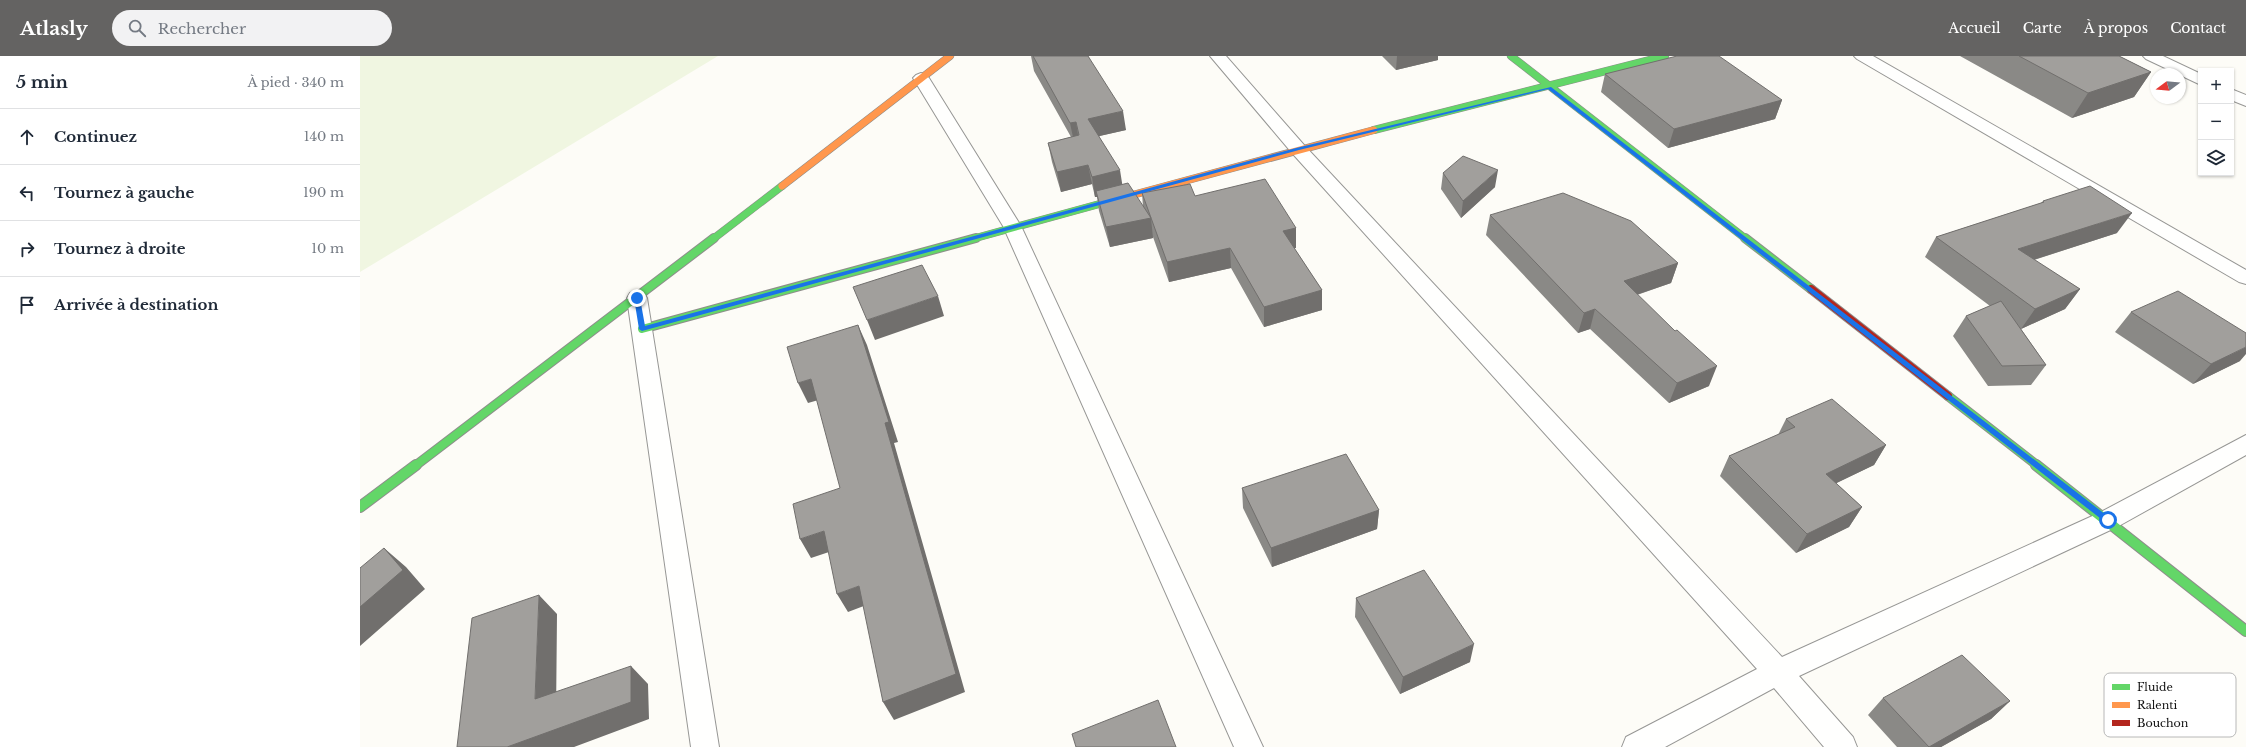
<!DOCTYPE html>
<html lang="fr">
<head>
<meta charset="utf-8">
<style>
	body { margin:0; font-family:"Libre Baskerville",serif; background:#f2f2f3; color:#1f2937 }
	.controls { position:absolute; right:12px; top:12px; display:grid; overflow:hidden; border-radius:0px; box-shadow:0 1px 3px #0004 }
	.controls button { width:36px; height:36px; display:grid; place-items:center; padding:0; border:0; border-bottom:1px solid #e0e1e3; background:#fff; color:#1f2937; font:20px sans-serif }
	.compass { position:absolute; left:1790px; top:12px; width:36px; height:36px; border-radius:50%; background:#fff; box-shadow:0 1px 3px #0004; rotate:254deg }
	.stop { position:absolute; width:12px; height:12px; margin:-9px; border:3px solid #1a73e8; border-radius:50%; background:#fff }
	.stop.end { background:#1a73e8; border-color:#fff; box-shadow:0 1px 4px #0008 }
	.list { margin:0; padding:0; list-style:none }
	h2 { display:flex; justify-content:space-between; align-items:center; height:52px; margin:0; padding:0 16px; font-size:17px }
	h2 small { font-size:13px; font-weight:400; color:#747a83 }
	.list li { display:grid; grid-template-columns:26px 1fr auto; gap:12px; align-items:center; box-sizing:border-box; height:56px; padding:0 16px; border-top:1px solid #e0e1e3 }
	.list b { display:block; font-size:15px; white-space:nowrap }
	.list em { font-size:13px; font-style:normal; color:#747a83 }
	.icon { flex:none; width:22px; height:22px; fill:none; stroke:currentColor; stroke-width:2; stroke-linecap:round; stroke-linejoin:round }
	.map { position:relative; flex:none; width:1886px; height:691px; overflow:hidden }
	header { display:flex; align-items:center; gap:24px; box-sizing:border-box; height:56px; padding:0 20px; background:#646362; color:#fff }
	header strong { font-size:19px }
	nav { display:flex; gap:22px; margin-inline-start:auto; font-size:14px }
	.search { width:280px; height:36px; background:#f2f2f3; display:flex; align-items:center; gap:10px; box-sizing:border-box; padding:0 14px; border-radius:22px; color:#747a83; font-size:15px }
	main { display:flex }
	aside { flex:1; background:#fff }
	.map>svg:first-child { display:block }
	.pitch { fill:#f0f6e1 }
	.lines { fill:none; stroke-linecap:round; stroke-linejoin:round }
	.street-casing { stroke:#979795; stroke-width:2 }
	.fast-far2-casing { stroke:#8e8d8b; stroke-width:8 }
	.fast-far1-casing { stroke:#8e8d8b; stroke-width:10 }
	.fast-casing { stroke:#8e8d8b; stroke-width:12 }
	.slow-casing { stroke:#8e8d8b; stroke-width:8 }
	.jam-casing { stroke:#8e8d8b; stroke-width:10 }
	.street { fill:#fffffe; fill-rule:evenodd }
	.fast-far2 { stroke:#63d668; stroke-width:7 }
	.fast-far1 { stroke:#63d668; stroke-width:8 }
	.fast { stroke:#63d668; stroke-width:10 }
	.slow { stroke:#ff974d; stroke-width:7 }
	.jam { stroke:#b3261e; stroke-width:8 }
	.wall { fill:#8a8986 }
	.shaded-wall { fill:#716f6d }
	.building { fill:#a19f9c; stroke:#716f6d }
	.route { fill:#1a73e8 }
	.key { fill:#fff; stroke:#b8b8b8; stroke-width:1 }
	.key-label { font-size:11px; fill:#111 }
</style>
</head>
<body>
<header>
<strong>Atlasly</strong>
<div class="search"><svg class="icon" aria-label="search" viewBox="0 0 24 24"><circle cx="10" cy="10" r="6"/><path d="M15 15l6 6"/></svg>Rechercher</div>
<nav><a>Accueil</a><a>Carte</a><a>À propos</a><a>Contact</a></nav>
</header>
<main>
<aside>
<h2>5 min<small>À pied · 340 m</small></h2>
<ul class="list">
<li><svg class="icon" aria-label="ahead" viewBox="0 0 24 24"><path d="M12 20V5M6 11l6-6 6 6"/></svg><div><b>Continuez</b></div><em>140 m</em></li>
<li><svg class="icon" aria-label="left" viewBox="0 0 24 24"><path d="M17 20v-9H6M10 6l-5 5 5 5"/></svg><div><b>Tournez à gauche</b></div><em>190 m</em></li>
<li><svg class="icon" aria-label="right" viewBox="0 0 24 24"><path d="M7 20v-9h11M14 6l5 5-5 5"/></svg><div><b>Tournez à droite</b></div><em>10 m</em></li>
<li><svg class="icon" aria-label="arrive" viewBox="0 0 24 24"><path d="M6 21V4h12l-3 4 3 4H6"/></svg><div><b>Arrivée à destination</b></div></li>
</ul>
</aside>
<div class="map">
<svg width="1886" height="691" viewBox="0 0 1886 691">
	<rect width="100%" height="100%" fill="#fdfcf7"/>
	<path class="pitch" d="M0 0H358L0 216Z"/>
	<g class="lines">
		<defs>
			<path id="street" d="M850 0H866L944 89 1422 601 1739 457 1886 379V399L1757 471 1439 620 1493 681 1497 691H1464L1414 632 1305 691H1262L1266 681 1397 613 932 97Z
				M1494 0H1513L1886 214V228L1879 226 1497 3Z
				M1783 0H1803L1841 18V29L1786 3Z
				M561 17 566 19 569 22 661 170 903 691H874L643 170 553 22 556 19Z
				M1871 33 1886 39V50L1871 44Z
				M277 235 284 237 287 242 359 691H331L267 242 270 237Z"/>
			<path id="fast-far2" d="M1151 0 1386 183
				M1014 74 1305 0
				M353 183 422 130
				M612 183 754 144"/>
			<path id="fast-far1" d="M1385 182 1451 233
				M282 273 616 182
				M1588 340 1678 410
				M55 410 354 182"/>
			<path id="fast" d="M1676 409 1886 575
				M0 451 56 409"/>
			<path id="slow" d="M422 130 590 0
				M754 144 1014 74"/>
			<path id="jam" d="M1451 233 1588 340"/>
		</defs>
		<use href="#street" class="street-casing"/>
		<use href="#fast-far2" class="fast-far2-casing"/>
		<use href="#fast-far1" class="fast-far1-casing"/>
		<use href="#fast" class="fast-casing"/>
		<use href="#slow" class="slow-casing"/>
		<use href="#jam" class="jam-casing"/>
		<use href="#street" class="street"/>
		<use href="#fast-far2" class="fast-far2"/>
		<use href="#fast-far1" class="fast-far1"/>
		<use href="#fast" class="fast"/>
		<use href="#slow" class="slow"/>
		<use href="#jam" class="jam"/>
	</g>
	<path class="wall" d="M671 0H728L766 74 739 80 762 128 783 151 782 137 835 140 936 172V192H934L962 234V254L904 271 871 212 809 226 793 181V182L750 191 739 155 737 141H735L732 128 701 136 692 106 688 87 711 81 674 15Z
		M1022 0H1078V4L1036 14Z
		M1600 0H1759L1791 16 1774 41 1712 62Z
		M1245 18 1422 44 1415 63 1308 92 1241 36Z
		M1083 117 1135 131 1101 162 1081 133Z
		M1683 145 1757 177 1674 204 1720 233 1705 253 1661 273 1686 309 1671 329 1628 330 1593 280 1606 260 1630 250 1565 201 1576 181 1681 147Z
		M1130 159 1318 207 1311 227 1277 239 1349 330 1309 347 1230 273 1218 277 1126 179Z
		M1771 256 1880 305 1833 328 1755 276Z
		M1426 363 1526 389 1514 409 1476 427 1502 451 1489 471 1436 497 1360 420 1369 400 1418 379Z
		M882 432 1019 454 1017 473 912 511 883 452Z
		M996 542 1110 606 1040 638 995 561Z
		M1523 642 1650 645 1631 663 1581 691H1537L1508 659Z"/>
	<path class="shaded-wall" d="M1037 0H1078V4L1036 14Z
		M1791 16 1774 41 1712 62 1728 37Z
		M1422 44 1415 63 1308 92 1314 73Z
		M763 55 766 74 731 82 728 63Z
		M716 66 719 85 714 86 710 67Z
		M728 109 732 128 701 136 697 116Z
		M760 114 763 133 736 135 737 141H735L732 121Z
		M1138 114 1135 131 1101 162 1103 145Z
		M1772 157 1757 177 1645 213 1658 193Z
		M791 162 793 182 750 191 746 171Z
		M936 172V192L923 195V175Z
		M870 192 871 212 809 226 807 206Z
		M1318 207 1311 227 1258 245 1264 225Z
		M1720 233 1705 253 1661 273 1675 253Z
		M962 234V254L904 271V251Z
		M578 240 584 260 515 284 507 264Z
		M1235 253 1230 273 1218 277 1224 257Z
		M498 269 507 289 538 386 534 387 605 636 534 664 523 646Z
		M1886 291V298L1880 305 1833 328 1851 308Z
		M1357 310 1349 330 1309 347 1317 327Z
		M451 323 462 343 448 347 438 327Z
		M1526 389 1514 409 1454 438 1466 418Z
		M1502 451 1489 471 1436 497 1447 478Z
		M1019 454 1017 473 912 511 911 492Z
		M464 475 475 494 451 502 440 483Z
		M24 492 46 511 65 533 0 590V551Z
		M499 530 509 548 488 556 477 538Z
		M179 539 197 558 196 661 175 643Z
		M1114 588 1110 606 1040 638 1043 621Z
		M271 610 288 628 289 663 214 691H147Z
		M1650 645 1631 663 1581 691H1568Z"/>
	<path class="building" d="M673 0H728L763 55 728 63 760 114 732 121 728 109 697 116 688 87 719 79 716 66 710 67Z
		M1317 0H1359L1422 44 1314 73 1245 18Z
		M1659 0H1759L1791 16 1728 37Z
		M1103 100 1138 114 1103 145 1083 117Z
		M905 123 936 172 923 175 962 234 904 251 870 192 807 206 782 137 830 128 835 140Z
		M768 127 791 162 746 171 736 135Z
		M1730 130 1772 157 1658 193 1720 233 1675 253 1576 181 1684 146 1683 145Z
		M1203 137 1271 165 1318 207 1264 225 1315 275 1317 274 1357 310 1317 327 1235 253 1224 257 1130 159Z
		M562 209 578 240 507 264 493 231Z
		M1818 235 1886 277V291L1851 308 1771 256Z
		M1641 245 1686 309 1642 310 1606 260Z
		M498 269 529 366 525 367 596 618 523 646 499 530 477 538 464 475 440 483 433 448 480 432 451 323 438 327 427 291Z
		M1472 343 1526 389 1466 418 1502 451 1447 478 1369 400 1435 371 1426 363Z
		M986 398 1019 454 911 492 882 432Z
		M24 492 43 514 0 551V512Z
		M1064 514 1114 588 1043 621 996 542Z
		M179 539 175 643 271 610V646L147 691H97L112 562Z
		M1602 599 1650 645 1569 691 1523 642Z
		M798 644 816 691H716L712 678Z"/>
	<path class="route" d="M1191 31 1750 462V466H1745L1188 33 939 94 282 275 279 273 274 242 277 240 280 242 285 270 936 92Z"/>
	<rect x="1744" y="617" width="132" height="64" rx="6" class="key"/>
	<rect x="1752" y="628" width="18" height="6" fill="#63d668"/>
	<rect x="1752" y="646" width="18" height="6" fill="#ff974d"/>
	<rect x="1752" y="664" width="18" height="6" fill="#b3261e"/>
	<g class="key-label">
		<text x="1777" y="635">Fluide</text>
		<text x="1777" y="653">Ralenti</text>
		<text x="1777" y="671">Bouchon</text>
	</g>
</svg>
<div class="controls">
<button>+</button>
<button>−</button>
<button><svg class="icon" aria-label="layers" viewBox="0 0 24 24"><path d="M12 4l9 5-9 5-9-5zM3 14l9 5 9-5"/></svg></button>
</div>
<svg class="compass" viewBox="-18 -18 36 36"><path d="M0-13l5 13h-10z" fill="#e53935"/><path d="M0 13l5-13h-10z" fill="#747a83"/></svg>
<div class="stop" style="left:1748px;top:464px"></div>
<div class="stop end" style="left:277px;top:242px"></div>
</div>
</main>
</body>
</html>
